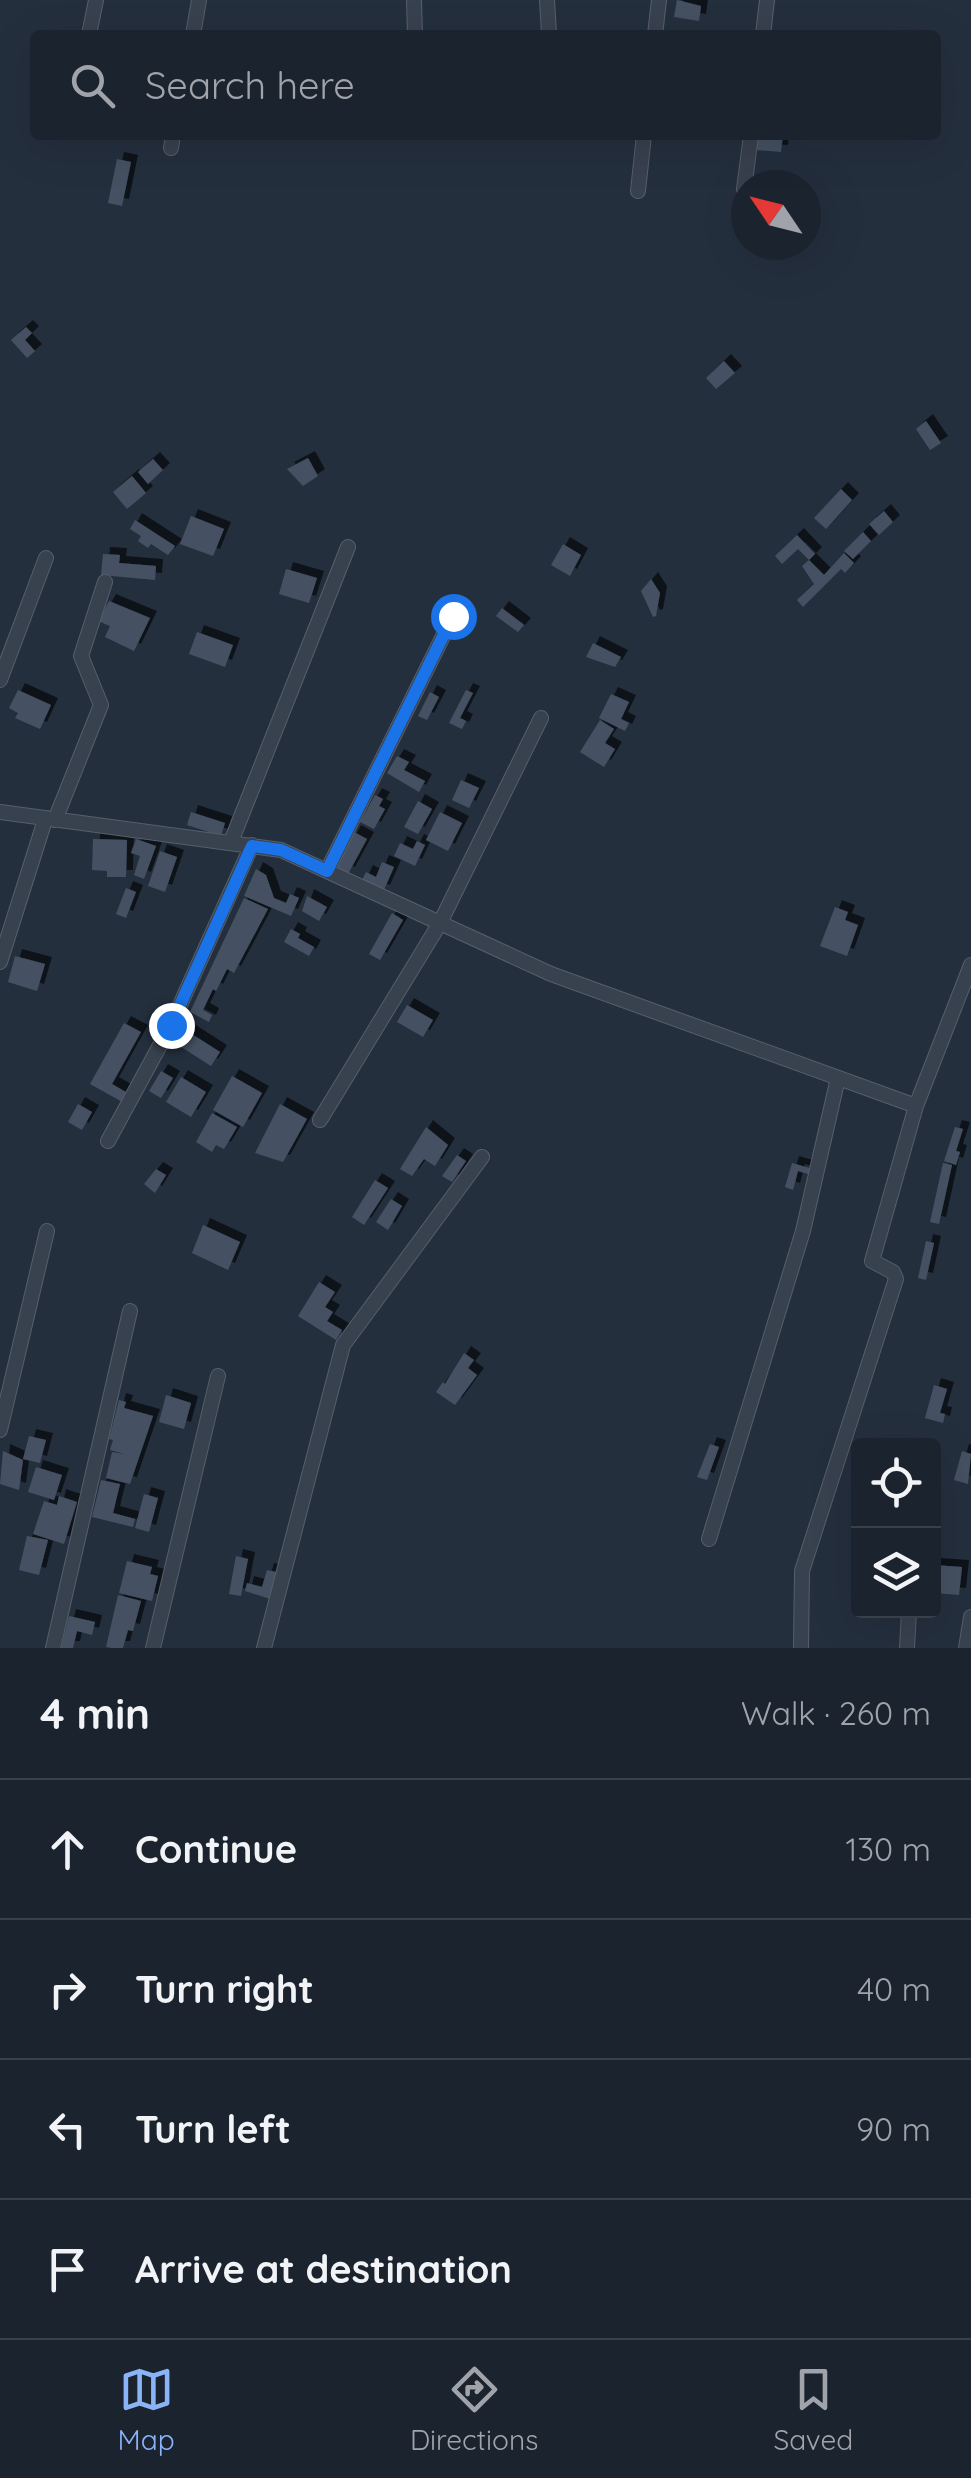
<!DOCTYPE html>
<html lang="en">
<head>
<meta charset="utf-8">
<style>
	body { margin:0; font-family:Quicksand,sans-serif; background:#242b36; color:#f1f3f6 }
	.controls { position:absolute; right:30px; bottom:30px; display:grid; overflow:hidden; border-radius:10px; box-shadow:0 10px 40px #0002 }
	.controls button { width:90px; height:90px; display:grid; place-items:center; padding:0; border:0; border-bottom:2px solid #39404a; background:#1b232e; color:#f1f3f6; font:50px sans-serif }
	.compass { position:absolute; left:731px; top:170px; width:90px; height:90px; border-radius:50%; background:#1b232e; box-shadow:0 10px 40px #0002; rotate:305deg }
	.stop { position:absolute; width:30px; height:30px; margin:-22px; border:8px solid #1a73e8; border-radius:50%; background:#fff }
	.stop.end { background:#1a73e8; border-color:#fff; box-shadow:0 2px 10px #0008 }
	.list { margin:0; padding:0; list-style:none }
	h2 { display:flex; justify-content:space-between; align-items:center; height:130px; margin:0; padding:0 40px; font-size:42px }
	h2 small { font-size:32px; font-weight:400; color:#a0a4aa }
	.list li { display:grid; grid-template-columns:65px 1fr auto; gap:30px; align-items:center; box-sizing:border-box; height:140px; padding:0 40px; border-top:2px solid #39404a }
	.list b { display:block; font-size:38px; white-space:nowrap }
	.list em { font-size:32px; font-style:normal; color:#a0a4aa }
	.icon { flex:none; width:55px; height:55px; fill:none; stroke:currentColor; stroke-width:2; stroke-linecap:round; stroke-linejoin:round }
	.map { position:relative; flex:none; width:971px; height:1648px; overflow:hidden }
	.search { position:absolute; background:#1b232e; box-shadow:0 10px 40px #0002; left:30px; right:30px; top:30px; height:110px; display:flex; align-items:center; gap:25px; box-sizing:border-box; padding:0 35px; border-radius:10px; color:#a0a4aa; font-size:38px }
	.sheet { height:690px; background:#1b232e }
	nav { display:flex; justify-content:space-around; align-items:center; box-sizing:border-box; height:140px; border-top:2px solid #39404a; background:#1b232e; font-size:28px; color:#a0a4aa }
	nav a { display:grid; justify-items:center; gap:5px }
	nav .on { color:#8ab4f8 }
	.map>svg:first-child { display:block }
	.building { fill:#455162; filter:url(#shadow) }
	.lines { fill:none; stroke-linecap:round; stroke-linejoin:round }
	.minor-casing { stroke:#565f6c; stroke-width:16 }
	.minor { stroke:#38414e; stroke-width:14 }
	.route { stroke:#1a73e8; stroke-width:12 }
</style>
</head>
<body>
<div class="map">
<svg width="971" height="1648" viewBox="0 0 971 1648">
	<defs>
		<filter id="shadow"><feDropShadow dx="7" dy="-7" stdDeviation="0" flood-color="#0009"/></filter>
	</defs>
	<rect width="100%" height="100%" fill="#242f3e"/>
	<path class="building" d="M677 0 701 6 699 21 674 17Z
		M758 135H783L781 152 756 150Z
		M117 159 131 162 122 206 108 203Z
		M26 327 32 333 25 340 35 351 27 358 11 340Z
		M724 361 735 373 716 389 706 378Z
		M926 421 941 443 930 450 916 429Z
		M308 458 318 476 303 486 287 469Z
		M153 459 163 470 148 484 138 472Z
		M132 476 146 493 127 509 113 492Z
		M841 489 852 500 826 529 814 518Z
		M884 511 893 522 879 535 869 524Z
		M191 516 224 529 213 556 180 544Z
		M135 520 175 546 168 555 151 544 148 548 138 541 141 536 130 529Z
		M863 532 871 541 853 559 844 551Z
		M797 535 815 554 809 560 824 575 844 553 854 563 845 573 841 569 803 607 797 600 814 584 802 566 809 560 798 549 782 564 775 556Z
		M563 544 581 555 570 576 551 565Z
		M103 554 120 555 119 563 156 566 155 580 101 575Z
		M286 569 317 578 309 603 279 594Z
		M651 579 660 593 656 616 653 617 641 591Z
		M109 601 150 618 134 651 105 637 110 626 98 621Z
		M502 608 524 625 518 632 496 616Z
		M197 632 233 645 225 667 189 654Z
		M593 643 621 657 615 667 586 657Z
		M18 690 51 705 40 729 15 718 18 713 9 708Z
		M466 690 473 693 460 718 466 721 462 729 449 723Z
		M430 692 439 697 427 720 418 716Z
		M611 694 629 702 621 719 629 723 625 731 599 718Z
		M600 720 614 729 605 743 615 749 604 767 580 752Z
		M397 756 409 762 404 770 425 781 419 792 387 773Z
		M461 780 479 788 469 808 452 800Z
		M375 795 383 799 379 806 385 809 374 829 360 822Z
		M418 801 432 809 418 834 404 827Z
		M191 812 225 823 221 836 187 825Z
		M440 812 462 823 448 851 426 840Z
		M354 832 367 839 348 874 335 868Z
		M93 839 127 840 126 877H107V871L92 870Z
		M136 839 156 846 144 879 134 875 140 856 131 853Z
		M417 841 425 845 415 866 394 856 400 843 413 849Z
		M160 851 177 857 165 892 148 886Z
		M382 862 394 867 383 892 361 882 366 872 376 877Z
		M256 869 266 875 274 898 286 903 290 894 299 898 291 916 244 896Z
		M126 888 136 892 126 918 116 914Z
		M307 896 327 907 319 921 302 911Z
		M244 898 268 909 234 973 227 969 216 991 213 989 203 1010 212 1015 209 1022 190 1012Z
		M835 907 848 912 845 920 858 925 847 956 820 946Z
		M392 913 403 920 380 960 369 954Z
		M291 929 300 934 298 938 314 947 309 956 284 942Z
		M15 956 45 964 37 991 8 982Z
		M407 1005 433 1020 423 1037 397 1022Z
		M124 1023 141 1032 112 1084 131 1095 126 1104 90 1084Z
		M184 1029 220 1052 211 1066 175 1043Z
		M161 1071 173 1078 161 1098 149 1091Z
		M232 1076 262 1093 243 1127 213 1110Z
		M181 1077 206 1092 191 1117 166 1102Z
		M78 1104 92 1112 82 1130 68 1122Z
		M280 1104 307 1119 283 1162 255 1153Z
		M212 1113 237 1127 224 1149 216 1145 212 1152 196 1142Z
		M426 1127 448 1145 435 1166 424 1159 412 1176 400 1169Z
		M955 1127 963 1129 956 1151 960 1152 956 1165 944 1161Z
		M457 1155 466 1161 452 1182 442 1176Z
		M792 1163 813 1169 811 1175 798 1171 793 1190 785 1187Z
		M943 1163 952 1165 939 1224 930 1222Z
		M156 1169 166 1175 155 1193 144 1184Z
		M375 1180 388 1188 364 1225 352 1217Z
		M391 1199 402 1206 388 1230 376 1222Z
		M203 1225 240 1242 228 1270 192 1253Z
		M926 1241 934 1243 926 1280 918 1278Z
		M319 1282 335 1292 325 1307 333 1312 327 1321 342 1330 336 1340 298 1316Z
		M464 1353 474 1360 468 1368 477 1375 455 1405 436 1392 443 1382 445 1384Z
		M934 1385 947 1389 940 1413 945 1414 943 1423 925 1418Z
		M166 1395 191 1403 184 1429 159 1422Z
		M119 1400 126 1402 124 1408 153 1416 130 1484 106 1478 112 1452 124 1454 110 1450 113 1440 109 1439Z
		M29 1436 46 1440 40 1463 23 1459Z
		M710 1444 719 1447 707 1480 697 1477Z
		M3 1451 23 1460 19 1490 0 1484Z
		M962 1451 971 1454 968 1484 954 1480Z
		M36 1467 62 1475 54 1500 28 1492Z
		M101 1480 120 1484 113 1513 135 1519 133 1527 92 1517Z
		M144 1494 158 1498 149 1532 135 1528Z
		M59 1496 77 1502 64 1544 33 1534 44 1501 57 1505Z
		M27 1536 48 1540 39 1575 19 1570Z
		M236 1556 248 1559 241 1596 229 1594Z
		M127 1561 152 1567 150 1574 158 1576 152 1601 119 1593Z
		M934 1565 962 1567 959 1595 934 1593Z
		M267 1570 276 1572 270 1599 245 1591 247 1583 262 1587Z
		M118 1595 141 1601 133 1631 128 1630 123 1648H111L106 1647Z
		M69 1616 95 1622 92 1635 77 1631 73 1648H61Z"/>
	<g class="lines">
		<defs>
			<path id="minor" d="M414 0 415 35
				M547 0 549 33
				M89 35 96 0
				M193 35 199 0
				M655 35 659 0
				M763 35 767 0
				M171 148 173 135
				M744 189 751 135
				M638 191 644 135
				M0 680 46 558
				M0 812 281 850 551 974 916 1106
				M55 820 101 705 81 656 105 582
				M231 842 348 547
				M327 871 453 616
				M0 962 45 820
				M320 1120 440 923 541 718
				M108 1141 171 1025 252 845
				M0 1430 47 1231
				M709 1539 803 1231 838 1078
				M53 1648 130 1311
				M153 1648 218 1376
				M264 1648 343 1345 482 1157
				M801 1648 802 1571 896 1279 893 1272 872 1261 916 1106 971 965
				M907 1648 909 1612
				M966 1648 971 1617"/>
		</defs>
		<use href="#minor" class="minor-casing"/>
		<use href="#minor" class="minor"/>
	</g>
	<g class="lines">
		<path class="route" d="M171 1025 252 846 281 850 327 871 453 616"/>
	</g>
</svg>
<div class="controls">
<button><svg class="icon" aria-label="locate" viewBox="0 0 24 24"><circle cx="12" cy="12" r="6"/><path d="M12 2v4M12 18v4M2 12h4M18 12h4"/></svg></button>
<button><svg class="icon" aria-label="layers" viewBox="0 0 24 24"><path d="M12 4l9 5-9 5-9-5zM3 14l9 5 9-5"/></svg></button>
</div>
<svg class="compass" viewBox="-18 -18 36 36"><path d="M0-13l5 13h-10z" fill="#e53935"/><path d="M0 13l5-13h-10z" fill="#a0a4aa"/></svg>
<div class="stop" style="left:453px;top:616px"></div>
<div class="stop end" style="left:171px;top:1025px"></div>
<div class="search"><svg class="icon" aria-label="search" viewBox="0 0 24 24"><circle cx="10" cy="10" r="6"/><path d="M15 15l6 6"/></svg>Search here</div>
</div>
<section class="sheet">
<h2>4 min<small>Walk · 260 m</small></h2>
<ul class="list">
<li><svg class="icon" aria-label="ahead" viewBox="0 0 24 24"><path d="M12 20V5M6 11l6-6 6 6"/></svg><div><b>Continue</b></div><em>130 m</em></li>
<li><svg class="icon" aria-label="right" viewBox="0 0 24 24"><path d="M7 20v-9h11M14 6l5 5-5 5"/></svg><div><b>Turn right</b></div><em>40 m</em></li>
<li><svg class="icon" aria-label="left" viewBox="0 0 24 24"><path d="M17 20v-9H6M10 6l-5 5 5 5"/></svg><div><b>Turn left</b></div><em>90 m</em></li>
<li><svg class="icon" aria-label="arrive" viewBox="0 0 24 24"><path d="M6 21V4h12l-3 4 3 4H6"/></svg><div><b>Arrive at destination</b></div></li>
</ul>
</section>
<nav>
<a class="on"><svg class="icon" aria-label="map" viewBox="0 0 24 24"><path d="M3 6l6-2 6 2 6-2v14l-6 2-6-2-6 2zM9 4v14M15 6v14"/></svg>Map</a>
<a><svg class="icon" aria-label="directions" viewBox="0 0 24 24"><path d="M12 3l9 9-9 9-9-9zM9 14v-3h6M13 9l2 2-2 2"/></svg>Directions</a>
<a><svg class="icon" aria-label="saved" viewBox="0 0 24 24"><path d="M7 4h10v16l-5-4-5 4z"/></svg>Saved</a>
</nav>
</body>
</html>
